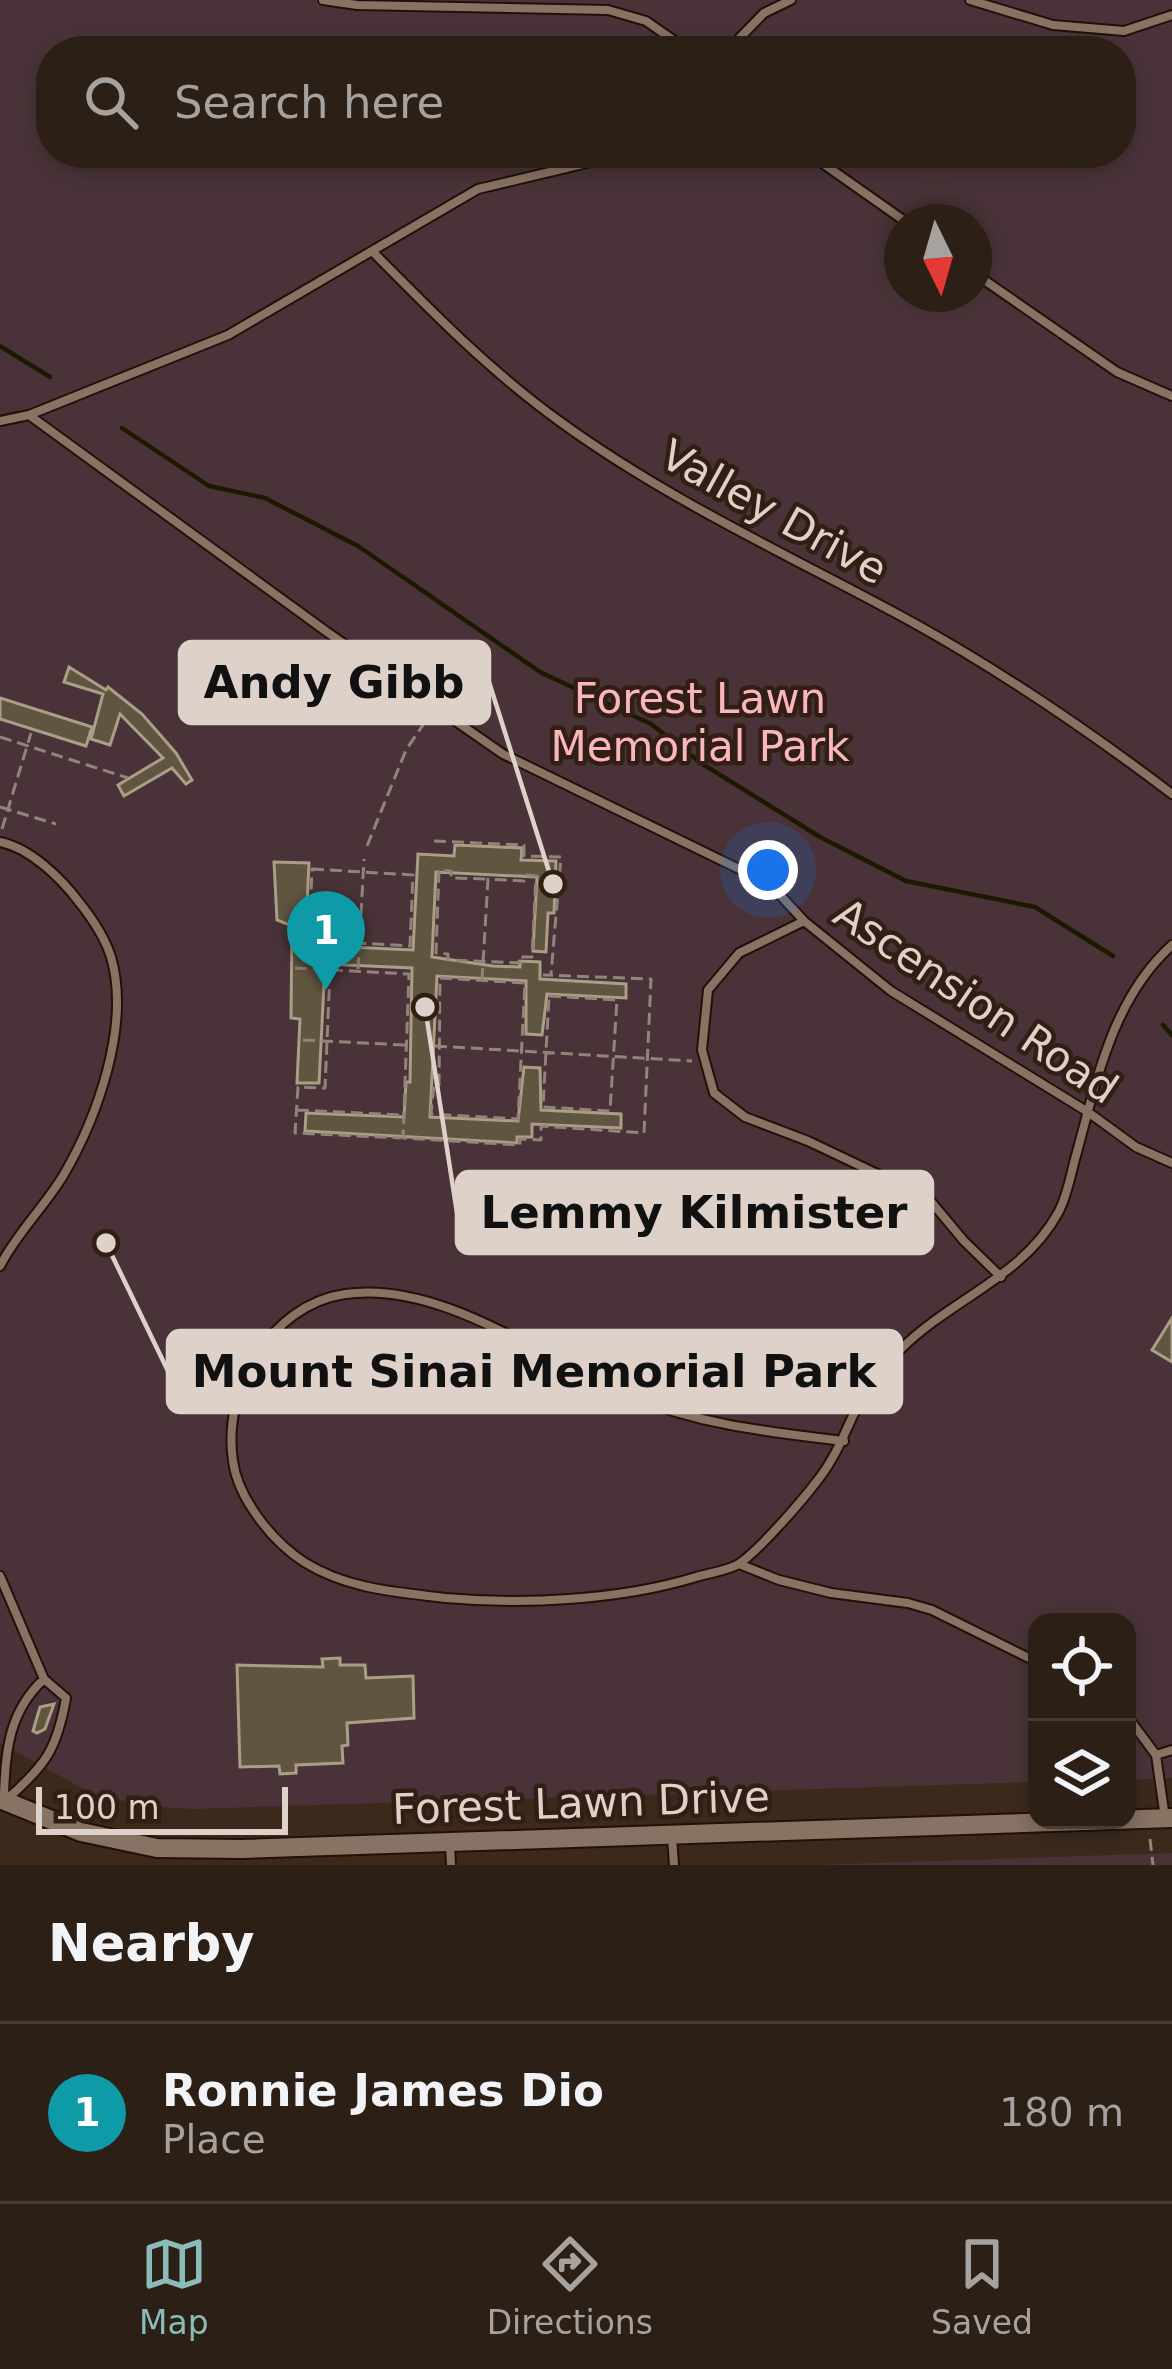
<!DOCTYPE html>
<html lang="en">
<head>
<meta charset="utf-8">
<style>
	body { margin:0; font-family:"DejaVu Sans",sans-serif; background:#382c22; color:#f1f3f6 }
	.controls { position:absolute; right:36px; bottom:36px; display:grid; overflow:hidden; border-radius:24px; box-shadow:0 6px 18px #0003 }
	.controls button { width:108px; height:108px; display:grid; place-items:center; padding:0; border:0; border-bottom:3px solid #483d34; background:#2c1f15; color:#f1f3f6; font:60px sans-serif }
	.compass { position:absolute; left:884px; top:204px; width:108px; height:108px; border-radius:50%; background:#2c1f15; box-shadow:0 6px 18px #0003; rotate:175deg }
	.scale { position:absolute; left:36px; bottom:30px; width:252px; box-sizing:border-box; padding-left:12px; border:6px solid #ddd1c9; border-top:0; font-size:33px; line-height:42px; white-space:nowrap; color:#ddd1c9; -webkit-text-stroke:9px #311f13; paint-order:stroke }
	.you { position:absolute; left:768px; top:870px; width:42px; height:42px; margin:-30px; border:9px solid #fff; border-radius:50%; background:#1a73e8; box-shadow:0 0 0 18px #1a73e833 }
	.badge { display:grid; place-items:center; width:78px; height:78px; border-radius:50%; background:#8bbbb9; color:#fff; font-size:39px; font-weight:700 }
	.pin { position:absolute; translate:-50% -99px; filter:drop-shadow(0 3px 6px #0008) }
	.pin::after { content:''; position:absolute; top:63px; width:42px; height:36px; background:inherit; clip-path:polygon(0 0,100% 0,50% 100%) }
	.list { margin:0; padding:0; list-style:none }
	h2 { display:flex; justify-content:space-between; align-items:center; height:156px; margin:0; padding:0 48px; font-size:51px }
	h2 small { font-size:39px; font-weight:400; color:#a6a2a0 }
	.list li { display:grid; grid-template-columns:78px 1fr auto; gap:36px; align-items:center; box-sizing:border-box; height:180px; padding:0 48px; border-top:3px solid #483d34 }
	.list b { display:block; font-size:45px; white-space:nowrap }
	.list p { margin:0; font-size:39px; white-space:nowrap; color:#a6a2a0 }
	.list em { font-size:39px; font-style:normal; color:#a6a2a0 }
	.icon { flex:none; width:66px; height:66px; fill:none; stroke:currentColor; stroke-width:2; stroke-linecap:round; stroke-linejoin:round }
	.map { position:relative; flex:none; width:1172px; height:1865px; overflow:hidden }
	.search { position:absolute; background:#2c1f15; box-shadow:0 6px 18px #0003; left:36px; right:36px; top:36px; height:132px; display:flex; align-items:center; gap:30px; box-sizing:border-box; padding:0 42px; border-radius:48px; color:#a6a2a0; font-size:45px }
	.sheet { height:336px; background:#2c1f15 }
	nav { display:flex; justify-content:space-around; align-items:center; box-sizing:border-box; height:168px; border-top:3px solid #483d34; background:#2c1f15; font-size:33px; color:#a6a2a0 }
	nav a { display:grid; justify-items:center; gap:6px }
	nav .on { color:#8bbbb9 }
	.map>svg:first-child { display:block }
	.green { fill:#493338; fill-rule:evenodd }
	.lines { fill:none; stroke-linecap:round; stroke-linejoin:round }
	.stream { stroke:#1b1a01; stroke-width:4.5 }
	.building { fill:#605540; stroke:#aa9e87; stroke-width:3 }
	.service-casing { stroke:#221106; stroke-width:12 }
	.tertiary-casing { stroke:#221106; stroke-width:22 }
	.path { stroke:#93847a; stroke-width:3; stroke-dasharray:12 6; stroke-linecap:butt }
	.service { stroke:#877263; stroke-width:8 }
	.tertiary { stroke:#877263; stroke-width:18 }
	.labels { text-anchor:middle; dominant-baseline:central; stroke-width:9; stroke-linejoin:round; paint-order:stroke }
	.street-label { font-size:42px; fill:#ddd1c9; stroke:#311f13 }
	.park-label { font-size:42px; fill:#fab4c2; stroke:#311f13 }
	.leader { fill:none; stroke:#ddd1c9; stroke-width:4.5 }
	.callout-dot { fill:#ddd1c9; stroke:#311f13; stroke-width:4.5 }
	.callout { fill:#ddd1c9; stroke:#ddd1c9; stroke-width:4.5 }
	.callout-label { font-size:45px; text-anchor:middle; font-weight:bold; fill:#111 }
</style>
</head>
<body>
<div class="map">
<svg width="1172" height="1865" viewBox="0 0 1172 1865">
	<rect width="100%" height="100%" fill="#3b291c"/>
	<path class="green" d="M0 0H1172V1778L1127 1780V1622H1037V1782L195 1809 143 1806 89 1792 0 1743ZM51 51H1121V153H51ZM902 222H974V294H902Z
		M1172 1853V1865H816Z"/>
	<g class="lines">
		<path class="stream" d="M0 346 50 377
			M122 428 209 486 265 498 358 546 540 672 651 724 701 763 820 837 906 881 1035 907 1113 956
			M1163 1025 1172 1035"/>
	</g>
	<path class="building" d="M69 667 106 690 108 687 142 714 176 753 192 780 186 784 172 768 124 796 118 785 163 758 120 714 110 745 91 739 103 694 64 682Z
		M0 698 92 727 86 746 0 719Z
		M455 845 522 848 521 860 556 861 554 913H548L546 952 533 951 537 877 436 872 432 957 493 966 520 967V961L540 962V979L626 984V998L547 994 542 1035 526 1034V981L437 976 430 1117 518 1121 524 1067 540 1068 541 1110 621 1114V1128L532 1124V1137H517V1143L305 1131 306 1113 404 1117 406 1082H410L412 968 325 964 319 1083H297L300 1019 291 1018 292 926 277 920 274 862 309 863 305 945 413 950 418 854 454 856Z
		M1172 1318V1362L1152 1350Z
		M340 1658V1665H365L366 1678 413 1676 414 1718 347 1723 348 1745 342 1746 343 1763 296 1765V1773L280 1774 279 1766 240 1767 237 1665 323 1667 322 1659Z
		M54 1704 45 1729 37 1733 33 1731 40 1707Z"/>
	<g class="lines">
		<defs>
			<path id="service" d="M323 0 357 5 608 10 646 21 689 51
				M970 0 1053 25 1124 31 1172 15
				M727 51 764 13 791 0
				M808 153 906 222
				M372 251C432 312 492 373 562 423 671 502 795 558 912 622 1004 673 1089 731 1172 794
				M974 273 1117 372 1172 396
				M29 415 327 632 503 754 770 884 804 921 891 991 1088 1112 1136 1147 1172 1163
				M0 421 29 415 228 335 478 189 629 153
				M0 842C30 848 61 878 79 902 91 917 105 938 111 957 131 1025 97 1118 63 1176 44 1207 17 1233 0 1266
				M804 921 739 953 708 990 702 1050 714 1093 745 1117 808 1141 928 1198 964 1241 1001 1277
				M844 1441C769 1432 699 1425 628 1395 543 1360 442 1280 345 1294 270 1305 222 1390 233 1461 238 1499 273 1542 304 1562 347 1589 396 1592 446 1598 524 1605 621 1600 696 1577 709 1573 725 1571 737 1565 756 1554 802 1501 817 1481 842 1450 851 1412 872 1380 879 1368 892 1359 901 1349 951 1299 1023 1277 1058 1213 1068 1195 1071 1172 1077 1152 1097 1079 1113 998 1172 945
				M739 1564 779 1580 831 1593 908 1603 932 1610 1037 1662
				M0 1576 44 1679 66 1698C57 1749 46 1765 7 1799
				M1127 1716 1156 1755 1165 1818
				M1156 1755 1172 1750
				M4 1797C5 1752 9 1711 44 1679
				M672 1837 674 1865
				M450 1845 451 1865"/>
			<path id="tertiary" d="M0 1799 81 1832 157 1848 242 1849 1172 1818"/>
		</defs>
		<use href="#service" class="service-casing"/>
		<use href="#tertiary" class="tertiary-casing"/>
		<path class="path" d="M0 737 128 778
			M0 807 56 824
			M2 829 31 733
			M434 841 524 845V856L561 857 551 974
			M367 846 406 750 427 719
			M312 869 413 875 410 946 309 940Z
			M295 968 409 974 403 1138 520 1145V1139L541 1140V1126L644 1133 651 979 543 975
			M358 969 364 859
			M330 971 325 1088 298 1087 295 1133 401 1138
			M440 978 525 983 518 1119 431 1114 434 1085H439Z
			M482 980 488 879 524 881 525 875 536 876 532 957H519V963L448 960V954L436 953 439 870 451 871V878L488 879
			M549 996 617 1000 610 1111 543 1107Z
			M303 1040 405 1045
			M435 1046 692 1061
			M297 1110 401 1115
			M1150 1839 1153 1865"/>
		<use href="#service" class="service"/>
		<use href="#tertiary" class="tertiary"/>
	</g>
	<g class="labels">
		<g class="street-label">
			<text transform="translate(774 512) rotate(29)">Valley Drive</text>
			<text transform="translate(976 1001) rotate(34)">Ascension Road</text>
			<text transform="translate(581 1803) rotate(-2)">Forest Lawn Drive</text>
		</g>
		<g class="park-label">
			<text x="700" y="698">Forest Lawn<tspan x="700" dy="48">Memorial Park</tspan></text>
		</g>
	</g>
	<path class="leader" d="M553 884L489 682M425 1007L457 1213M106 1243L168 1371"/>
	<g class="callout-dot">
		<circle cx="553" cy="884" r="12"/>
		<circle cx="425" cy="1007" r="12"/>
		<circle cx="106" cy="1243" r="12"/>
	</g>
	<g class="callout">
		<rect x="180" y="642" width="309" height="81" rx="12"/>
		<rect x="457" y="1172" width="475" height="81" rx="12"/>
		<rect x="168" y="1331" width="733" height="81" rx="12"/>
	</g>
	<g class="callout-label">
		<text x="334" y="698">Andy Gibb</text>
		<text x="694" y="1228">Lemmy Kilmister</text>
		<text x="534" y="1387">Mount Sinai Memorial Park</text>
	</g>
</svg>
<div class="controls">
<button><svg class="icon" aria-label="locate" viewBox="0 0 24 24"><circle cx="12" cy="12" r="6"/><path d="M12 2v4M12 18v4M2 12h4M18 12h4"/></svg></button>
<button><svg class="icon" aria-label="layers" viewBox="0 0 24 24"><path d="M12 4l9 5-9 5-9-5zM3 14l9 5 9-5"/></svg></button>
</div>
<svg class="compass" viewBox="-18 -18 36 36"><path d="M0-13l5 13h-10z" fill="#e53935"/><path d="M0 13l5-13h-10z" fill="#a6a2a0"/></svg>
<div class="scale">100 m</div>
<div class="you"></div>
<div class="pin badge" style="left:326px;top:990px;background:#0f9aa8">1</div>
<div class="search"><svg class="icon" aria-label="search" viewBox="0 0 24 24"><circle cx="10" cy="10" r="6"/><path d="M15 15l6 6"/></svg>Search here</div>
</div>
<section class="sheet">
<h2>Nearby<small></small></h2>
<ul class="list">
<li><span class="badge" style="background:#0f9aa8">1</span><div><b>Ronnie James Dio</b><p>Place</p></div><em>180 m</em></li>
</ul>
</section>
<nav>
<a class="on"><svg class="icon" aria-label="map" viewBox="0 0 24 24"><path d="M3 6l6-2 6 2 6-2v14l-6 2-6-2-6 2zM9 4v14M15 6v14"/></svg>Map</a>
<a><svg class="icon" aria-label="directions" viewBox="0 0 24 24"><path d="M12 3l9 9-9 9-9-9zM9 14v-3h6M13 9l2 2-2 2"/></svg>Directions</a>
<a><svg class="icon" aria-label="saved" viewBox="0 0 24 24"><path d="M7 4h10v16l-5-4-5 4z"/></svg>Saved</a>
</nav>
</body>
</html>
